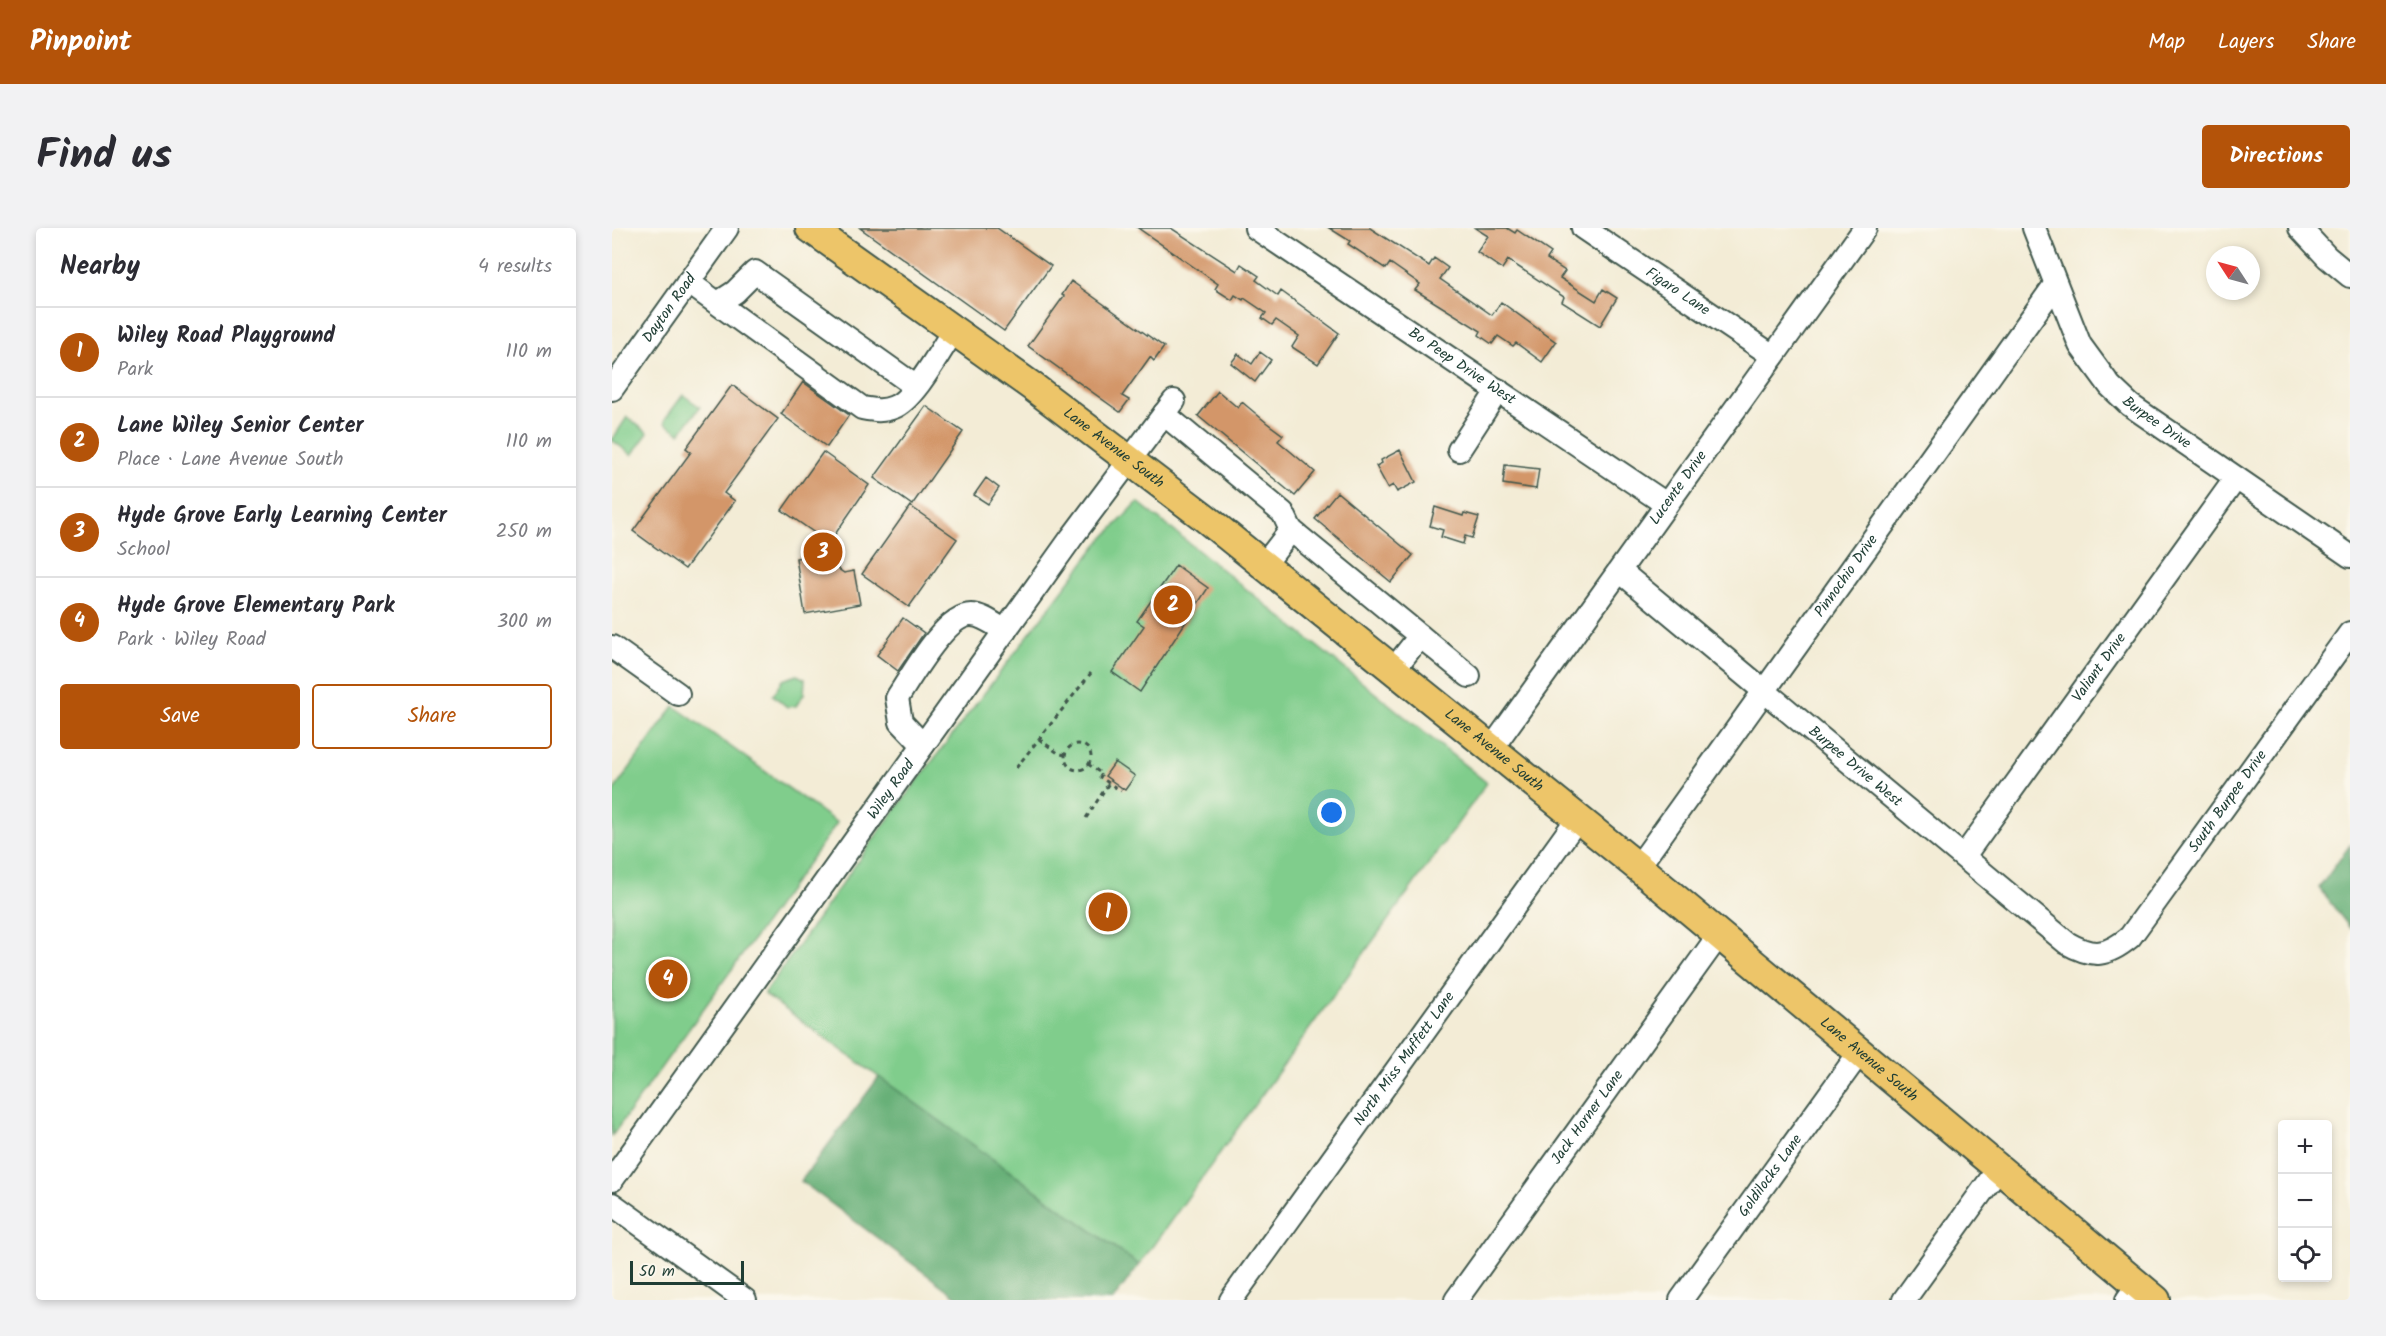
<!DOCTYPE html>
<html lang="en">
<head>
<meta charset="utf-8">
<style>
	body { margin:0; font-family:Kalam,sans-serif; background:#f2f2f3; color:#2b2b33 }
	.controls { position:absolute; right:18px; bottom:18px; display:grid; overflow:hidden; border-radius:6px; box-shadow:0 3px 9px #0003 }
	.controls button { width:54px; height:54px; display:grid; place-items:center; padding:0; border:0; border-bottom:2px solid #e1e1e2; background:#fff; color:#2b2b33; font:30px sans-serif }
	.compass { position:absolute; left:1594px; top:18px; width:54px; height:54px; border-radius:50%; background:#fff; box-shadow:0 3px 9px #0003; rotate:306deg }
	.scale { position:absolute; left:18px; bottom:15px; width:114px; box-sizing:border-box; padding-left:6px; border:3px solid #1f3d34; border-top:0; font-size:16px; line-height:21px; white-space:nowrap; color:#1f3d34; -webkit-text-stroke:4px #fbf7ec; paint-order:stroke }
	.you { position:absolute; left:720px; top:585px; width:21px; height:21px; margin:-15px; border:4px solid #fff; border-radius:50%; background:#1a73e8; box-shadow:0 0 0 9px #1a73e833 }
	.badge { display:grid; place-items:center; width:39px; height:39px; border-radius:50%; background:#b45309; color:#fff; font-size:20px; font-weight:700 }
	.pin { position:absolute; translate:-50% -50%; border:3px solid #fff; box-shadow:0 2px 6px #0006 }
	.list { margin:0; padding:0; list-style:none }
	h2 { display:flex; justify-content:space-between; align-items:center; height:78px; margin:0; padding:0 24px; font-size:26px }
	h2 small { font-size:20px; font-weight:400; color:#7c7c81 }
	.list li { display:grid; grid-template-columns:39px 1fr auto; gap:18px; align-items:center; box-sizing:border-box; height:90px; padding:0 24px; border-top:2px solid #e1e1e2 }
	.list b { display:block; font-size:22px; white-space:nowrap }
	.list p { margin:0; font-size:20px; white-space:nowrap; color:#7c7c81 }
	.list em { font-size:20px; font-style:normal; color:#7c7c81 }
	.actions { display:flex; gap:12px; padding:18px 24px }
	.actions a { flex:1; padding:14px 0; border:2px solid #b45309; border-radius:6px; text-align:center; font-size:21px; color:#b45309 }
	.actions .main { background:#b45309; color:#fff }
	.icon { flex:none; width:33px; height:33px; fill:none; stroke:currentColor; stroke-width:2; stroke-linecap:round; stroke-linejoin:round }
	.map { position:relative; flex:none; width:1738px; height:1072px; overflow:hidden; border-radius:6px }
	header { display:flex; align-items:center; gap:36px; box-sizing:border-box; height:84px; padding:0 30px; background:#b45309; color:#fff }
	header strong { font-size:28px }
	nav { display:flex; gap:33px; margin-inline-start:auto; font-size:21px }
	.intro { display:flex; align-items:center; justify-content:space-between; box-sizing:border-box; height:144px; padding:0 36px }
	h1 { margin:0; font-size:42px }
	.button { padding:15px 27px; border-radius:6px; background:#b45309; color:#fff; font-size:21px; font-weight:700 }
	main { display:flex; gap:36px; padding:0 36px }
	aside { flex:1; background:#fff; border-radius:6px; box-shadow:0 3px 9px #0003 }
	.map>svg:first-child { display:block }
	.green { fill:#80cd8c; stroke:#508560; stroke-width:1.5 }
	.forest { fill:#68b078; stroke:#447656; stroke-width:1.5 }
	.building { fill:#d39669 }
	.lines { fill:none; stroke-linecap:round; stroke-linejoin:round }
	.minor-casing { stroke:#3f574c; stroke-width:26 }
	.major-casing { stroke:#3f574c; stroke-width:32 }
	.path { stroke:#3f574c; stroke-width:3; stroke-dasharray:4.5 4.5; stroke-linecap:butt }
	.minor { stroke:#fff; stroke-width:22 }
	.major { stroke:#edc569; stroke-width:28 }
	.labels { text-anchor:middle; dominant-baseline:central; stroke-width:4.5; stroke-linejoin:round; paint-order:stroke }
	.street-label { font-size:15px; fill:#1f3d34; stroke:#fbf7ec }
</style>
</head>
<body>
<header>
<strong>Pinpoint</strong>
<nav><a>Map</a><a>Layers</a><a>Share</a></nav>
</header>
<div class="intro"><h1>Find us</h1><a class="button">Directions</a></div>
<main>
<aside>
<h2>Nearby<small>4 results</small></h2>
<ul class="list">
<li><span class="badge">1</span><div><b>Wiley Road Playground</b><p>Park</p></div><em>110 m</em></li>
<li><span class="badge">2</span><div><b>Lane Wiley Senior Center</b><p>Place · Lane Avenue South</p></div><em>110 m</em></li>
<li><span class="badge">3</span><div><b>Hyde Grove Early Learning Center</b><p>School</p></div><em>250 m</em></li>
<li><span class="badge">4</span><div><b>Hyde Grove Elementary Park</b><p>Park · Wiley Road</p></div><em>300 m</em></li>
</ul>
<div class="actions"><a class="main">Save</a><a>Share</a></div>
</aside>
<div class="map">
<svg width="1738" height="1072" viewBox="0 0 1738 1072">
	<rect width="100%" height="100%" fill="#fbf7ec"/>
	<filter id="ink" filterUnits="userSpaceOnUse"><feTurbulence type="fractalNoise" baseFrequency=".0167" numOctaves="2"/><feDisplacementMap in="SourceGraphic" scale="12" xChannelSelector="R" yChannelSelector="G"/><feConvolveMatrix kernelMatrix="1 2 1 2 8 2 1 2 1" color-interpolation-filters="sRGB"/></filter>
	<filter id="wash" filterUnits="userSpaceOnUse"><feTurbulence type="fractalNoise" baseFrequency=".008" numOctaves="4" result="noise"/><feDisplacementMap in="SourceGraphic" scale="24" xChannelSelector="R" yChannelSelector="G"/><feGaussianBlur stdDeviation="1.35" result="paint"/><feColorMatrix in="noise" values="0 0 0 0 0 0 0 0 0 0 0 0 0 0 0 0 0 1.4 0 .05"/><feComposite in="paint" operator="in"/></filter>
	<g filter="url(#wash)">
		<rect width="100%" height="100%" fill="#f3ecd6"/>
		<path class="green" d="M71 167 88 179 68 205 53 195V191Z
			M15 189 36 205 20 227 0 212Z
			M526 274 875 555 527 1037 152 766 268 602 485 317Z
			M185 447 193 451 192 466 184 478 175 479 161 467 171 452Z
			M62 478 225 595 0 908V565Z"/>
		<path class="forest" d="M1738 617V700L1707 660Z
			M267 849 527 1037 501 1072H349L189 953Z"/>
		<g id="blocks">
			<path class="building" d="M248 0H385L439 38 392 103Z
				M526 0H559L625 43 629 36 647 48 644 52 666 68 669 63 727 105 706 136 680 119 687 108 664 92 660 97 650 90 654 85 632 70 631 72 623 67 620 72 603 61 606 56Z
				M717 0H758L817 38 822 30 836 40 828 51 880 87 889 74 944 114 930 134 904 115 901 118 886 108 880 116 867 107 869 103 803 62 808 56 778 35 774 41 736 16 738 13Z
				M863 0H895L903 5 905 2 939 25 935 31 953 43 948 50 984 73 991 61 1005 70 988 98 950 74 952 69 896 32 890 41 865 24 876 8Z
				M459 53 552 119 542 133 538 129 510 168 517 172 508 184 416 118 452 68 450 67Z
				M648 124 659 132 643 154 619 135 626 126 640 136Z
				M191 154 237 187 215 219 169 186Z
				M120 157 166 191 112 265 123 273 73 341 21 303 79 224 74 220Z
				M606 163 626 180 630 174 655 195 671 207 666 213 703 244 683 268 586 188Z
				M314 178 351 204 300 277 262 250Z
				M788 222 804 254 785 264 781 257 776 260 764 238 770 235 769 232Z
				M211 224 257 257 217 315 170 282Z
				M893 237 927 241 924 261 891 256Z
				M374 250 387 260 376 276 362 267Z
				M725 264 801 327 779 354 703 291Z
				M298 278 345 311 297 379 250 346Z
				M823 279 851 288 852 285 867 289 860 310 853 308 851 316 829 309 831 302 818 298Z
				M217 324 219 336 232 345 242 343 248 376 193 386 184 330Z
				M564 337 596 360 528 464 500 444 532 398 525 393Z
				M291 390 312 405 286 443 265 427Z
				M503 534 523 548 513 562 493 548Z"/>
		</g>
	</g>
	<g filter="url(#ink)">
		<use href="#blocks" fill-opacity="0" stroke="#3f574c" stroke-width="1.5"/>
		<g class="lines">
			<defs>
				<g id="minor">
					<path id="s1" d="M644 0 1054 276"/>
					<path id="s2" d="M971 0 1161 128"/>
					<path id="s3" d="M1422 0 1468 117 1498 158 1518 177 1738 328"/>
					<path d="M1688 0 1715 29 1738 48"/>
					<path d="M76 54 250 180C261 182 271 184 282 179 302 172 329 121 342 102"/>
					<path d="M106 75 123 64 143 44 303 158"/>
					<path id="s4" d="M0 161 115 0"/>
					<path d="M552 186 671 285 679 302 652 337"/>
					<path d="M847 222 886 162"/>
					<path d="M679 302 857 448"/>
					<path id="s5" d="M1008 343 1455 715C1481 730 1495 728 1518 709L1738 405"/>
					<path d="M0 419 66 466"/>
					<path d="M782 441 808 408"/>
					<path d="M311 517 289 494 285 470C299 449 333 387 359 387 371 387 383 397 393 403"/>
					<path id="s6" d="M880 520 1253 0"/>
					<path id="s7" d="M1352 628 1624 250"/>
					<path id="s8" d="M1026 639 1443 57"/>
					<path id="s9" d="M0 952 460 309 562 173"/>
					<path d="M0 976 133 1072"/>
					<path id="s10" d="M619 1072 966 590"/>
					<path id="s11" d="M844 1072 1107 707"/>
					<path id="s12" d="M1069 1072 1248 824"/>
					<path d="M1292 1072 1387 940"/>
					<path d="M1515 1072 1526 1057"/>
				</g>
				<g id="major">
					<path id="s13" d="M198 0 421 159 592 289 1026 639 1544 1072"/>
				</g>
			</defs>
			<use href="#minor" class="minor-casing"/>
			<use href="#major" class="major-casing"/>
			<path class="path" d="M427 511 446 525 453 527
				M453 529a13 13 0 1 1 26 0a13 13 0 1 1-26 0Z
				M476 536 490 546 488 549 509 563
				M404 540 479 445
				M474 590 497 555"/>
			<use href="#minor" class="minor"/>
			<use href="#major" class="major"/>
		</g>
	</g>
	<g class="labels">
		<g class="street-label">
			<text stroke="none"><textPath href="#s2" startOffset="114">Figaro Lane</textPath></text>
			<text stroke="none"><textPath href="#s4" startOffset="99">Dayton Road</textPath></text>
			<text stroke="none"><textPath href="#s1" startOffset="248">Bo Peep Drive West</textPath></text>
			<text stroke="none"><textPath href="#s3" startOffset="236">Burpee Drive</textPath></text>
			<text stroke="none"><textPath href="#s13" startOffset="375">Lane Avenue South</textPath></text>
			<text stroke="none"><textPath href="#s6" startOffset="320">Lucente Drive</textPath></text>
			<text stroke="none"><textPath href="#s8" startOffset="358">Pinnochio Drive</textPath></text>
			<text stroke="none"><textPath href="#s7" startOffset="232">Valiant Drive</textPath></text>
			<text stroke="none"><textPath href="#s13" startOffset="861">Lane Avenue South</textPath></text>
			<text stroke="none"><textPath href="#s5" startOffset="306">Burpee Drive West</textPath></text>
			<text stroke="none"><textPath href="#s9" startOffset="480">Wiley Road</textPath></text>
			<text stroke="none"><textPath href="#s5" startOffset="818">South Burpee Drive</textPath></text>
			<text stroke="none"><textPath href="#s10" startOffset="297">North Miss Muffett Lane</textPath></text>
			<text stroke="none"><textPath href="#s13" startOffset="1347">Lane Avenue South</textPath></text>
			<text stroke="none"><textPath href="#s11" startOffset="225">Jack Horner Lane</textPath></text>
			<text stroke="none"><textPath href="#s12" startOffset="153">Goldilocks Lane</textPath></text>
		</g>
	</g>
</svg>
<div class="controls">
<button>+</button>
<button>−</button>
<button><svg class="icon" aria-label="locate" viewBox="0 0 24 24"><circle cx="12" cy="12" r="6"/><path d="M12 2v4M12 18v4M2 12h4M18 12h4"/></svg></button>
</div>
<svg class="compass" viewBox="-18 -18 36 36"><path d="M0-13l5 13h-10z" fill="#e53935"/><path d="M0 13l5-13h-10z" fill="#7c7c81"/></svg>
<div class="scale">50 m</div>
<div class="you"></div>
<div class="pin badge" style="left:496px;top:684px">1</div>
<div class="pin badge" style="left:561px;top:377px">2</div>
<div class="pin badge" style="left:211px;top:324px">3</div>
<div class="pin badge" style="left:56px;top:751px">4</div>
</div>
</main>
</body>
</html>
